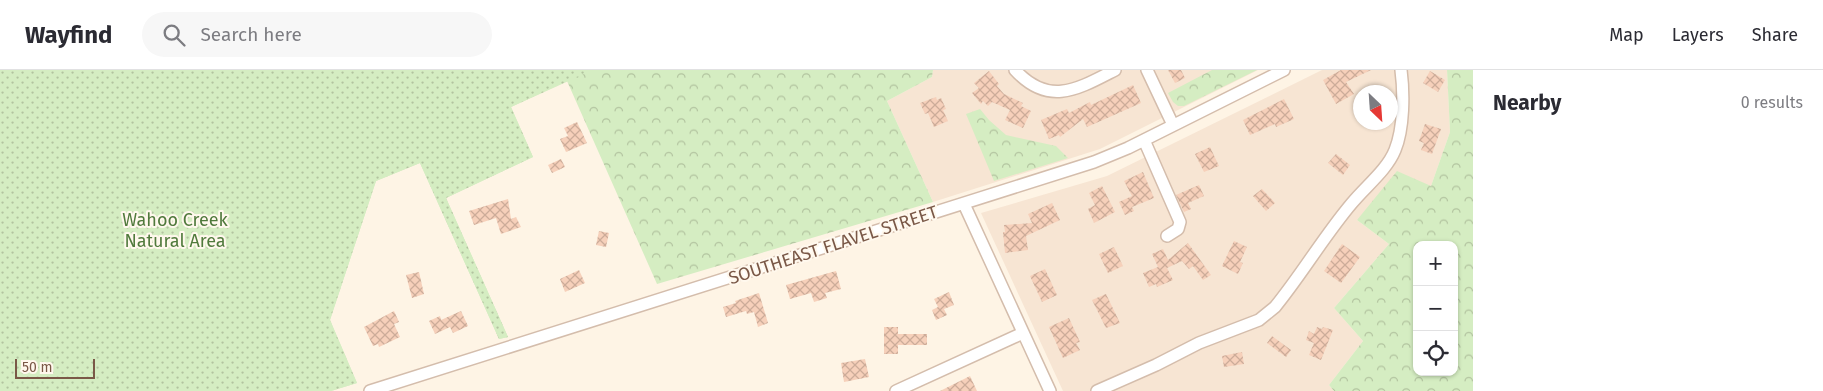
<!DOCTYPE html>
<html lang="en">
<head>
<meta charset="utf-8">
<style>
	body { margin:0; font-family:"Fira Sans",sans-serif; background:#f7f7f7; color:#2b2b33 }
	.controls { position:absolute; right:15px; bottom:15px; display:grid; overflow:hidden; border-radius:10px; box-shadow:0 1px 4px #0004 }
	.controls button { width:45px; height:45px; display:grid; place-items:center; padding:0; border:0; border-bottom:1px solid #e1e1e2; background:#fff; color:#2b2b33; font:25px sans-serif }
	.compass { position:absolute; left:1353px; top:15px; width:45px; height:45px; border-radius:50%; background:#fff; box-shadow:0 1px 4px #0004; rotate:155deg }
	.scale { position:absolute; left:15px; bottom:12px; width:80px; box-sizing:border-box; padding-left:5px; border:2px solid #7a5847; border-top:0; font-size:14px; line-height:18px; white-space:nowrap; color:#7a5847; -webkit-text-stroke:4px #fff8ed; paint-order:stroke }
	.list { margin:0; padding:0; list-style:none }
	h2 { display:flex; justify-content:space-between; align-items:center; height:65px; margin:0; padding:0 20px; font-size:21px }
	h2 small { font-size:16px; font-weight:400; color:#7c7c81 }
	.icon { flex:none; width:28px; height:28px; fill:none; stroke:currentColor; stroke-width:2; stroke-linecap:round; stroke-linejoin:round }
	.map { position:relative; flex:none; width:1473px; height:321px; overflow:hidden }
	header { display:flex; align-items:center; gap:30px; box-sizing:border-box; height:70px; padding:0 25px; background:#fff; border-bottom:1px solid #e1e1e2 }
	header strong { font-size:24px }
	nav { display:flex; gap:28px; margin-inline-start:auto; font-size:18px }
	.search { width:350px; height:45px; background:#f7f7f7; display:flex; align-items:center; gap:12px; box-sizing:border-box; padding:0 18px; border-radius:28px; color:#7c7c81; font-size:19px }
	main { display:flex }
	aside { flex:1; background:#fff }
	.map>svg:first-child { display:block }
	.residential { fill:#f7e5d3; fill-rule:evenodd }
	.forest { fill:url(#forest-crowns); fill-rule:evenodd }
	.park { fill:url(#park-dots) }
	.building { fill:url(#building-cross-hatch) }
	.lines { fill:none; stroke-linecap:round; stroke-linejoin:round }
	.minor-casing { stroke:#d4bdac; stroke-width:14 }
	.minor { stroke:#fff; stroke-width:11 }
	.labels { text-anchor:middle; dominant-baseline:central; stroke-width:4; stroke-linejoin:round; paint-order:stroke }
	.park-label { font-size:18px; fill:#507a3c; stroke:#fff8ed }
	.street-label { font-size:18px; fill:#7a5847; stroke:#fff8ed }
</style>
</head>
<body>
<header>
<strong>Wayfind</strong>
<div class="search"><svg class="icon" aria-label="search" viewBox="0 0 24 24"><circle cx="10" cy="10" r="6"/><path d="M15 15l6 6"/></svg>Search here</div>
<nav><a>Map</a><a>Layers</a><a>Share</a></nav>
</header>
<main>
<div class="map">
<svg width="1473" height="321" viewBox="0 0 1473 321">
	<defs>
		<pattern id="forest-crowns" width="20" height="18" patternUnits="userSpaceOnUse" patternTransform="scale(1.25)"><rect width="20" height="18" fill="#d5edc2"/><path d="M2 6a3 3 0 1 1 6 0M12 15a3 3 0 1 1 6 0" fill="none" stroke="#b2c39f"/></pattern>
		<pattern id="park-dots" width="8" height="8" patternUnits="userSpaceOnUse" patternTransform="scale(1.25)"><rect width="8" height="8" fill="#d5edc2"/><path d="M2 2h.1M6 6h.1" fill="none" stroke="#b2c39f" stroke-width="1.8" stroke-linecap="round"/></pattern>
		<pattern id="building-cross-hatch" width="8" height="8" patternUnits="userSpaceOnUse" patternTransform="scale(1.25)"><rect width="8" height="8" fill="#f6d0ba"/><path d="M0 0l8 8M0 8l8-8" fill="none" stroke="#ccac99"/></pattern>
	</defs>
	<rect width="100%" height="100%" fill="#fef4e5"/>
	<path class="residential" d="M933 0H1258L1100 79 933 132 887 31 932 7Z
		M1322 0H1447L1450 62 1431 116 1357 150 1389 174 1334 238 1363 271 1329 315 1334 321H1063L981 143 1107 106ZM1360 22H1390V52H1360Z"/>
	<path class="forest" d="M0 0H933L932 7 887 31 933 132 657 214 567 11 511 37 533 87 446 128 508 267 499 269 420 93 376 111 330 250 357 313 331 321H0Z
		M1212 0H1257L1184 36H1178L1173 32 1168 23Z
		M1447 0H1473V321H1334L1329 315 1363 271 1334 238 1389 174 1357 150 1397 101 1431 116 1450 62ZM1417 175H1454V302H1417Z
		M980 39 989 50 1006 65 1056 76 1068 88 994 111 966 44Z"/>
	<path class="park" d="M0 0H593L511 37 533 87 446 128 508 267 499 269 420 93 376 111 330 250 357 313 331 321H0Z"/>
	<path class="building" d="M1168 0H1181L1185 8 1175 13Z
		M1341 0H1371L1346 12 1354 24 1336 34 1323 10Z
		M989 1 999 14 997 16 1004 24 1023 33 1021 36 1031 41 1023 58 1005 50 1010 40 992 32 988 36 983 31 981 34 972 23 979 18 974 13Z
		M1430 1 1445 10 1438 22 1423 13Z
		M1133 15 1141 33 1087 57 1083 49 1060 67 1059 65 1049 69 1041 50 1067 39 1069 43 1090 32 1091 35Z
		M936 27 937 30 941 28 946 39 943 40 948 51 934 57 928 43 925 44 920 33Z
		M1284 29 1294 49 1276 57 1275 54 1250 65 1243 50Z
		M577 52 587 73 566 82 560 69 568 66 564 58Z
		M1425 54 1441 59 1432 84 1421 80 1424 73 1419 71Z
		M1210 77 1219 96 1204 102 1195 84Z
		M1336 84 1350 95 1343 105 1328 93Z
		M561 89 565 97 552 103 548 95Z
		M1143 102 1154 128 1132 137 1134 141 1125 145 1119 132 1132 126 1124 111Z
		M1199 115 1204 126 1188 133 1191 139 1184 142 1176 125Z
		M1102 116 1115 142 1094 153 1088 139 1095 135 1089 123Z
		M1262 119 1275 133 1266 141 1253 126Z
		M508 129 511 149 516 147 521 157 501 164 496 148 474 155 469 141Z
		M1052 133 1060 150 1026 166 1028 180 1005 183 1003 162H1005L1004 155 1032 153 1028 144Z
		M599 161 609 163 606 177 596 175Z
		M1234 171 1247 177 1240 192 1243 193 1238 204 1222 196Z
		M1188 173 1211 205 1203 210 1193 196 1189 199 1182 191 1167 198 1173 210 1157 217 1156 214 1149 217 1143 203 1158 197 1152 184 1163 179 1168 190Z
		M1342 174 1360 187 1341 213 1324 201Z
		M1114 177 1123 196 1108 203 1099 184Z
		M1045 199 1057 225 1042 232 1030 206Z
		M579 200 585 213 565 222 560 209Z
		M836 201 841 219 825 223 827 228 814 232 811 223 790 229 786 215Z
		M419 202 424 224 412 228 406 205Z
		M949 222 954 235 944 239 947 245 936 250 932 240 938 237 934 229Z
		M759 223 768 253 758 257 754 242 747 244 746 241 726 247 723 237 736 233 735 231Z
		M1106 224 1120 253 1106 258 1092 230Z
		M394 241 399 252 394 254 400 267 379 277 378 274 373 276 364 257Z
		M461 241 468 256 453 263 450 257 435 264 429 251 440 246 441 250Z
		M1069 248 1080 272 1076 273 1080 280 1063 288 1049 257Z
		M884 257H898V264H927V275H898V284H884Z
		M1317 257 1322 259 1323 257 1333 260 1321 290 1309 285 1314 273 1306 270 1309 261 1314 264Z
		M1272 266 1291 280 1286 287 1267 273Z
		M1242 282 1244 294 1224 297 1222 286Z
		M865 289 869 307 844 312 841 293Z
		M970 306 977 321H940Z"/>
	<g class="lines">
		<defs>
			<path id="minor" d="M1015 0C1049 37 1078 19 1115 0
				M1147 0 1173 55
				M1144 70 1180 152 1178 159 1167 166
				M964 134 1050 321
				M370 321 1094 92 1128 78 1284 0
				M896 321 1023 263
				M1097 321 1156 295 1199 273 1259 250 1275 237C1302 204 1324 166 1352 133 1366 116 1387 100 1395 80 1404 58 1404 23 1401 0"/>
		</defs>
		<use href="#minor" class="minor-casing"/>
		<use href="#minor" class="minor"/>
	</g>
	<g class="labels">
		<g class="park-label">
			<text x="175" y="150">Wahoo Creek<tspan x="175" dy="21">Natural Area</tspan></text>
		</g>
		<g class="street-label">
			<text transform="translate(833 175) rotate(-18)">SOUTHEAST FLAVEL STREET</text>
		</g>
	</g>
</svg>
<div class="controls">
<button>+</button>
<button>−</button>
<button><svg class="icon" aria-label="locate" viewBox="0 0 24 24"><circle cx="12" cy="12" r="6"/><path d="M12 2v4M12 18v4M2 12h4M18 12h4"/></svg></button>
</div>
<svg class="compass" viewBox="-18 -18 36 36"><path d="M0-13l5 13h-10z" fill="#e53935"/><path d="M0 13l5-13h-10z" fill="#7c7c81"/></svg>
<div class="scale">50 m</div>
</div>
<aside>
<h2>Nearby<small>0 results</small></h2>
<ul class="list">
</ul>
</aside>
</main>
</body>
</html>
